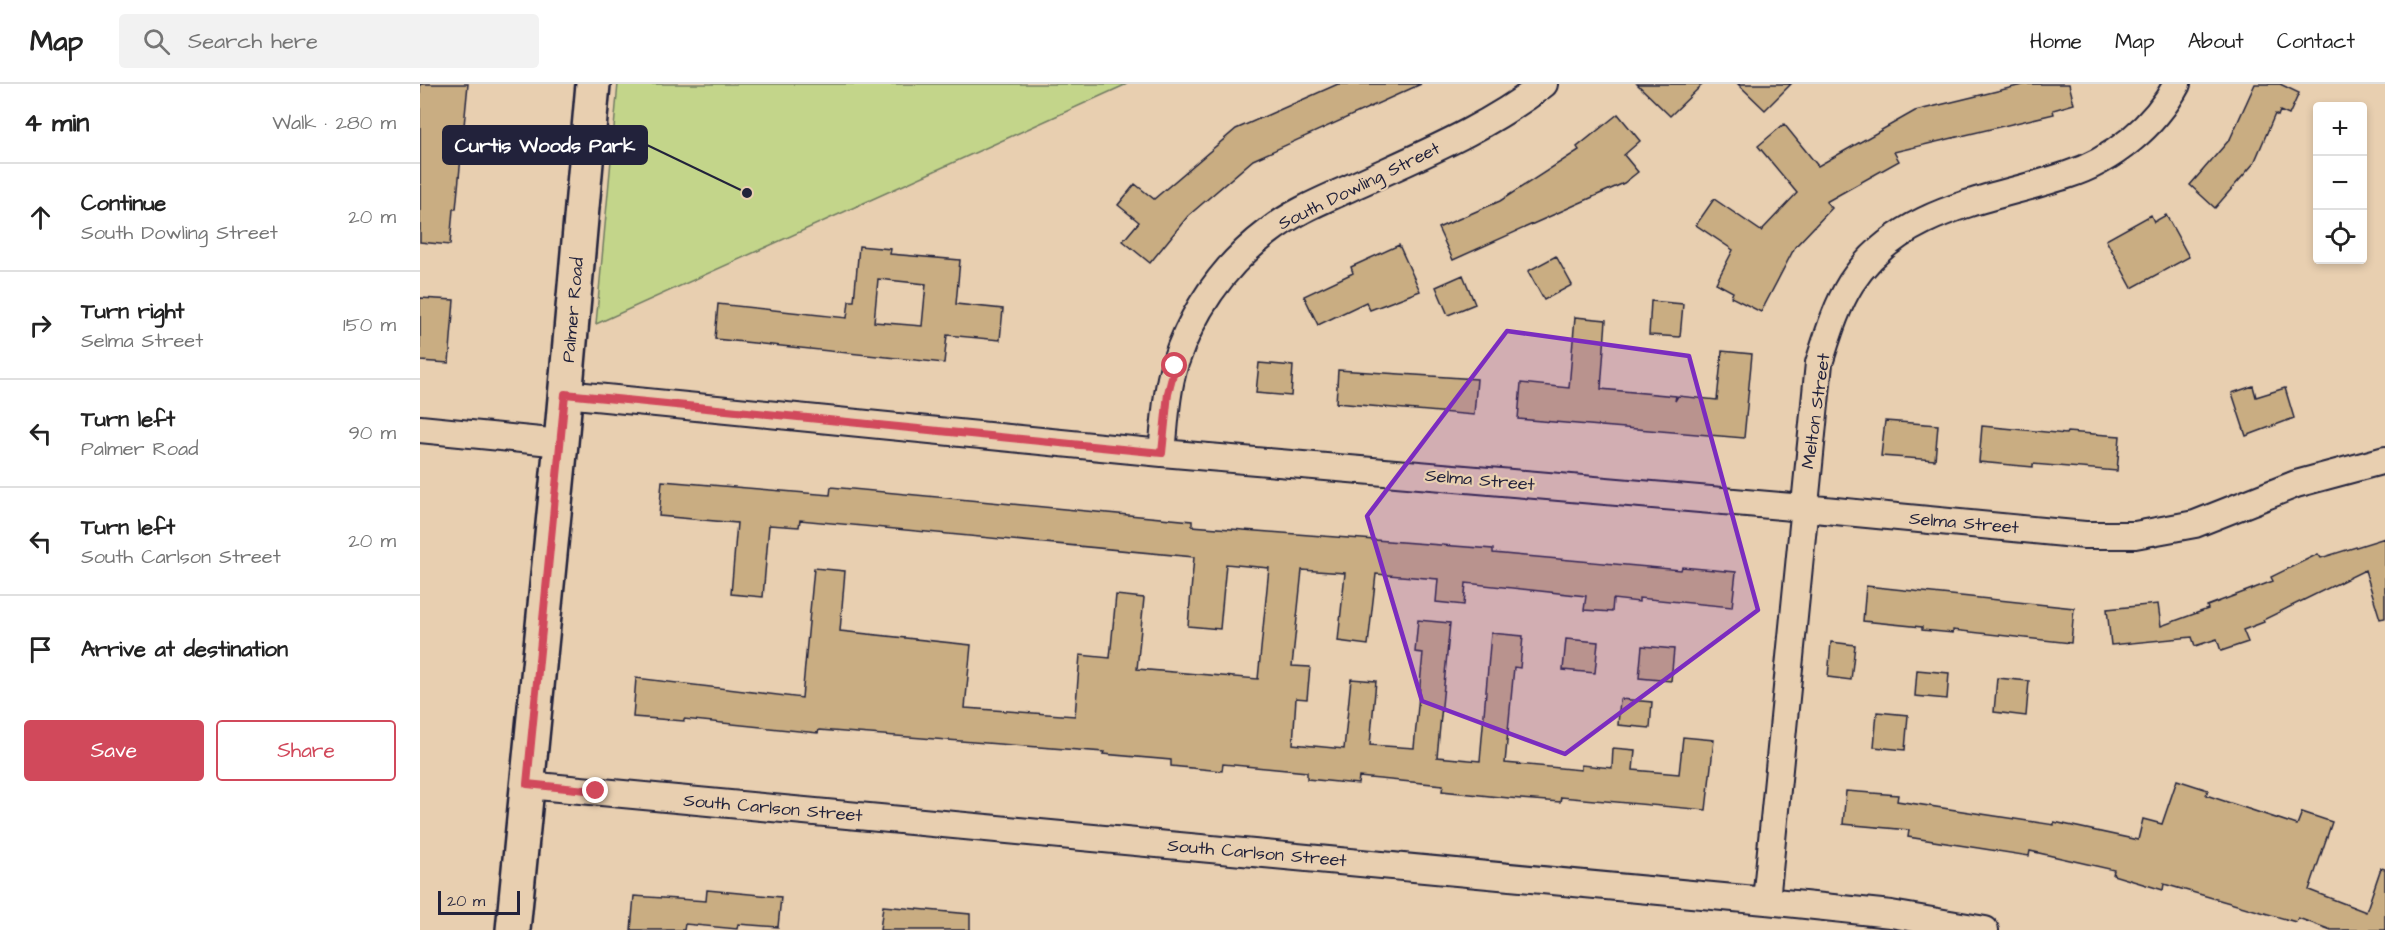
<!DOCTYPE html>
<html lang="en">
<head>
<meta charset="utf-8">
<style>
	body { margin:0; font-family:"Architects Daughter",sans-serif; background:#f2f2f2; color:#222 }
	.controls { position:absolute; right:18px; top:18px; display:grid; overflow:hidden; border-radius:6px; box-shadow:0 3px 9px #0003 }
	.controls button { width:54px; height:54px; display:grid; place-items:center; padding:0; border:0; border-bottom:2px solid #e0e0e0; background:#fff; color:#222; font:30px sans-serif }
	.scale { position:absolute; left:18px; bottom:15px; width:82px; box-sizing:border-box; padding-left:6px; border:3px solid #22223b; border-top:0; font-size:16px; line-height:21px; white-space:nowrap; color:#22223b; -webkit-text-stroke:4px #e8cfb0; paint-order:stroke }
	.stop { position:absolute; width:18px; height:18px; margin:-14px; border:4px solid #d1495b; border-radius:50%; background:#fff }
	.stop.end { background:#d1495b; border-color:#fff; box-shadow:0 2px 6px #0008 }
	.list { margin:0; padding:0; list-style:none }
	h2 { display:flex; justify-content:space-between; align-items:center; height:78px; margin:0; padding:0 24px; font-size:26px }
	h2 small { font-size:20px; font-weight:400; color:#767676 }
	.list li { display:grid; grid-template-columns:39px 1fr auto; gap:18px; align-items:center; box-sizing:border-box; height:108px; padding:0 24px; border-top:2px solid #e0e0e0 }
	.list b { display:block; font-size:22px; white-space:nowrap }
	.list p { margin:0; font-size:20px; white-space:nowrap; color:#767676 }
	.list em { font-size:20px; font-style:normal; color:#767676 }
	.actions { display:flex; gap:12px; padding:18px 24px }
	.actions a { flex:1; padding:14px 0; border:2px solid #d1495b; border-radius:6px; text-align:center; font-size:21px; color:#d1495b }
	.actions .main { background:#d1495b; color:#fff }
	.icon { flex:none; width:33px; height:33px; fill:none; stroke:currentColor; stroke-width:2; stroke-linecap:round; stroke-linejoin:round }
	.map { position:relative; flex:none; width:1965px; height:846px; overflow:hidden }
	header { display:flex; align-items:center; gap:36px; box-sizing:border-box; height:84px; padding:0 30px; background:#fff; border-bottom:2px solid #e0e0e0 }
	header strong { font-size:28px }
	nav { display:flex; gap:33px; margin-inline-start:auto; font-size:21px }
	.search { width:420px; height:54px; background:#f2f2f2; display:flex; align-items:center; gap:15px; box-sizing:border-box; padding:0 21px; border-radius:6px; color:#767676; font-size:22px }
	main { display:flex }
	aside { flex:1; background:#fff }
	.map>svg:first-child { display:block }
	.green { fill:#c3d58a; stroke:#727c62; stroke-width:1.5 }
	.building { fill:#c9ad82; stroke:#22223b; stroke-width:1.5; fill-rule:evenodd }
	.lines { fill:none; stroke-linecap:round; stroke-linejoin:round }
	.street-casing { stroke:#22223b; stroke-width:30 }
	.secondary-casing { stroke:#22223b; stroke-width:38 }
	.street { stroke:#e8cfb0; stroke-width:26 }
	.secondary { stroke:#e8cfb0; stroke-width:33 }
	.route { stroke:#d1495b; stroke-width:8 }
	.marked { fill:#7b2cbf; fill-opacity:0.2; stroke:#7b2cbf; stroke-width:4.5; stroke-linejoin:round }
	.labels { text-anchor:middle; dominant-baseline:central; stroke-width:4.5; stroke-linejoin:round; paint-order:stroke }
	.street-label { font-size:18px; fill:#22223b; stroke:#e8cfb0 }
	.leader { fill:none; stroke:#22223b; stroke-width:2 }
	.callout-dot { fill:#22223b; stroke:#e8cfb0; stroke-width:2 }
	.callout { fill:#22223b; stroke:#22223b; stroke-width:2 }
	.callout-label { font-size:20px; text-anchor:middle; font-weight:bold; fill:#fff }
</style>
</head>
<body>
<header>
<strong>Map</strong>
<div class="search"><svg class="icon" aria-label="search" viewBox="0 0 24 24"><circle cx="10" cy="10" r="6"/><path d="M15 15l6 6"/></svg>Search here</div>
<nav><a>Home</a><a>Map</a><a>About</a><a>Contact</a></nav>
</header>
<main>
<aside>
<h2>4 min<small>Walk · 280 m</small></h2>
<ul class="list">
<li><svg class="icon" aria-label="ahead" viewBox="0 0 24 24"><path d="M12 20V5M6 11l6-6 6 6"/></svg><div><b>Continue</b><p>South Dowling Street</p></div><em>20 m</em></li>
<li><svg class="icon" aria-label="right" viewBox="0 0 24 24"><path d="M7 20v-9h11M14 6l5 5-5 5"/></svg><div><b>Turn right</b><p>Selma Street</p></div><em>150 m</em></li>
<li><svg class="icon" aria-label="left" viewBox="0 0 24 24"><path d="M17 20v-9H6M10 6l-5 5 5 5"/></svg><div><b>Turn left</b><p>Palmer Road</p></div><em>90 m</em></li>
<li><svg class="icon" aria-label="left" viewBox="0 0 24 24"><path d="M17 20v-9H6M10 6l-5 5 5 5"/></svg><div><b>Turn left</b><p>South Carlson Street</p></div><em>20 m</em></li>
<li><svg class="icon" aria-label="arrive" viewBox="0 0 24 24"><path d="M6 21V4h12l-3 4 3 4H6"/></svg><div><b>Arrive at destination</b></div></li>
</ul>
<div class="actions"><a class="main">Save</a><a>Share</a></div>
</aside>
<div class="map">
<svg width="1965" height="846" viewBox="0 0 1965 846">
	<rect width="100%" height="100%" fill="#e8cfb0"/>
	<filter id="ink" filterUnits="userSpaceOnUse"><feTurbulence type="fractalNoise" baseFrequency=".0167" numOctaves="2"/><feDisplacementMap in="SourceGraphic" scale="12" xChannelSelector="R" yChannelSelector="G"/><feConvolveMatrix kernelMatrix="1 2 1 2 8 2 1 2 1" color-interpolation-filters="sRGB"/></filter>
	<g filter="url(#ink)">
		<path class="green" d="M198 0H707L176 240Z"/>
		<path class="building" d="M0 0H48L36 125H33L30 161 0 158Z
			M918 0H1001L833 76 768 132 730 179 703 157 719 138 698 121 715 100 734 115 816 45Z
			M1217 0H1283L1250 32Z
			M1318 0H1371L1345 26Z
			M1606 0H1649L1654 20 1633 26 1634 30 1474 68 1479 77 1406 118 1412 124 1375 163 1341 228 1311 213 1313 208 1296 199 1313 166 1276 141 1294 115 1341 147 1377 109 1338 62 1364 40 1398 82 1495 27Z
			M1835 0H1860L1879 9 1869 31 1860 27 1858 32 1855 30 1834 79 1795 124 1770 101 1810 55Z
			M1198 30 1220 57 1204 71 1218 88 1204 99 1033 176 1018 144 1080 117 1159 66 1157 63Z
			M1731 131 1734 138 1746 131 1769 173 1712 204 1686 156Z
			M979 161 1000 207 950 226 946 218 898 241 884 212 933 189 931 183Z
			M439 162 471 165 470 170 540 176 536 220 583 225 580 256 527 251 524 279 295 255 298 220 427 234 429 217H434ZM458 195 506 200 502 242 454 238Z
			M1136 172 1152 201 1124 216 1108 187Z
			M1043 191 1055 220 1028 231 1016 203Z
			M0 214 34 216 29 279 0 277Z
			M1231 217 1263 220 1260 253 1229 251Z
			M1155 233 1186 236 1181 305 1256 312 1255 317 1258 312 1297 316 1302 267 1332 270 1324 354 1098 335 1101 299 1149 304Z
			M839 279 873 282 871 312 836 309Z
			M918 286 1057 295 1054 331 916 319Z
			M1833 302 1836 313 1865 304 1874 334 1826 352 1812 309Z
			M1465 337 1518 341 1515 376 1461 372Z
			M1562 342 1646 350 1647 348 1700 352 1697 387 1613 380V383L1559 378Z
			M242 397 410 411 411 403 772 437V442L1073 465V469L1150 476 1261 486 1262 483 1316 488 1312 523 1219 514V518L1193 515 1192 528 1164 526 1166 512 1046 499 1044 521 1016 518 1018 495 956 490 948 561 918 557 925 489 882 486 872 582 890 583 887 615 876 614 873 660 924 665 931 595 956 597 950 661 994 664 1003 569 995 568 998 536 1030 539 1017 673 1060 677 1071 549 1103 552 1100 584 1094 583 1085 679 1161 686V681L1192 684 1193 664 1215 666 1213 686 1259 690 1263 653 1294 656 1286 726 1141 713 1140 718 1089 714 1022 707 1023 701 939 693 938 700 887 695V688L803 680 802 687 751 682V676L683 670 684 668 399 646 398 649 264 635V637L213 633 216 594 382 614 394 484 425 487 420 547 551 561 545 624 655 632 660 571 690 574 696 511 724 514 717 585 838 595 849 484 806 480 800 545 768 542 774 473 380 436 379 443 349 441 343 513 311 510 317 439 239 432Z
			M1965 454V534L1960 535 1945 486 1843 536 1844 538 1823 546 1828 558 1801 567 1797 555 1775 562 1772 553 1691 561 1687 525 1738 520 1741 542 1788 525 1787 522 1853 497 1851 493 1898 470 1901 474Z
			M1446 502 1654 524 1651 559 1533 546V549L1502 546V543L1443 537Z
			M1146 555 1178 558 1175 589 1143 586Z
			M1411 558 1435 561 1431 596 1408 593Z
			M1222 562 1254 565 1251 597 1219 594Z
			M1497 586 1529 589 1527 615 1495 612Z
			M1577 594 1609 597 1606 632 1574 628Z
			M1200 615 1232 618 1230 644 1198 641Z
			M1457 628 1488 631 1485 666 1454 663Z
			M1757 696 1788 706 1786 711 1877 741 1882 728 1912 738 1889 806 1946 828 1961 784 1965 785V846H1911L1878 834 1876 838 1744 800 1743 806 1693 791 1694 786 1610 767 1609 772 1488 753 1489 746 1423 740 1426 707 1478 711 1477 717 1634 741V738L1718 756 1723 735 1742 740Z
			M287 806 361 813 358 843 318 840 317 845 265 840 264 846H211L214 812 286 817Z
			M463 822 550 830V846H460Z"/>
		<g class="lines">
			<defs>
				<path id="street" d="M145 310 742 369 1384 424 1665 451H1715L1775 440 1876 400 1965 376
					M0 345 141 359
					M742 369C745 340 746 308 755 279 773 226 803 182 848 148 874 127 906 115 936 101 1001 71 1068 44 1124 0
					M107 701 1346 817 1471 830 1565 846
					M1346 817 1399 279C1408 251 1416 223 1431 199 1481 123 1569 117 1647 91 1692 77 1735 42 1757 0"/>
				<path id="secondary" d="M93 846 141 359 173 0"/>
			</defs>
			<use href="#street" class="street-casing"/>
			<use href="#secondary" class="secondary-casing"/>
			<use href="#street" class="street"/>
			<use href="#secondary" class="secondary"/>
		</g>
	</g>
	<g class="lines" filter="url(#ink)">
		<path class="route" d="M176 707 107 700 145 310 742 369 748 309 755 282"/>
	</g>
	<path class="marked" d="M1087 247 1269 272 1338 526 1145 670 1002 617 947 432Z"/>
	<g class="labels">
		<g class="street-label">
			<text transform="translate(939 102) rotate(-26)">South Dowling Street</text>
			<text transform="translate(153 226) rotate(-85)">Palmer Road</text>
			<text transform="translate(1396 327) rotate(-82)">Melton Street</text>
			<text transform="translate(1060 396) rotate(5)">Selma Street</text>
			<text transform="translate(1544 439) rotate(5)">Selma Street</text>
			<text transform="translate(353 724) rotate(5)">South Carlson Street</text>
			<text transform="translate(837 769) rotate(5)">South Carlson Street</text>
		</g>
	</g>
	<path class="leader" d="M327 109L227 61"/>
	<circle class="callout-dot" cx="327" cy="109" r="6"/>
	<rect class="callout" x="23" y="42" width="204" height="38" rx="6"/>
	<g class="callout-label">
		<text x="125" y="68">Curtis Woods Park</text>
	</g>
</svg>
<div class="controls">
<button>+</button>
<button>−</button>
<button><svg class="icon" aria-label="locate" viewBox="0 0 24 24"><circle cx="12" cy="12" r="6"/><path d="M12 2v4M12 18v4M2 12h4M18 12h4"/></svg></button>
</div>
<div class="scale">20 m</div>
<div class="stop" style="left:755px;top:282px"></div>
<div class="stop end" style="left:176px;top:707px"></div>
</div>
</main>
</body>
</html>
